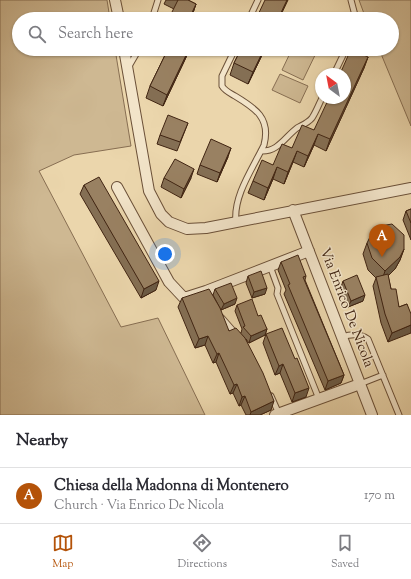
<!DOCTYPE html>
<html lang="en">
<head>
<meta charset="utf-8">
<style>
	body { margin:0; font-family:"Sorts Mill Goudy",serif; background:#f2f2f3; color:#2b2b33 }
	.compass { position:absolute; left:315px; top:68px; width:36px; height:36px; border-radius:50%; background:#fff; box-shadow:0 1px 3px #0004; rotate:328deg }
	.you { position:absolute; left:165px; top:254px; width:14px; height:14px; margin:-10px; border:3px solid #fff; border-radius:50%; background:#1a73e8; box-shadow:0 0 0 6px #1a73e833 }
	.badge { display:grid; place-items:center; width:26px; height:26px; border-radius:50%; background:#b45309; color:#fff; font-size:13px; font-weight:700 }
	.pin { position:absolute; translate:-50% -33px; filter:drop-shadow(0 1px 2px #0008) }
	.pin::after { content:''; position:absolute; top:21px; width:14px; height:12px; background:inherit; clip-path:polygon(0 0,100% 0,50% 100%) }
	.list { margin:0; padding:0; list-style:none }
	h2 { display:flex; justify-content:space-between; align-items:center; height:52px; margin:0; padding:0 16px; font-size:17px }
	h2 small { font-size:13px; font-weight:400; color:#7c7c81 }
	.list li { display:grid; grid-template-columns:26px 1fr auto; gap:12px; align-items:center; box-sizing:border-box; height:56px; padding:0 16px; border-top:1px solid #e1e1e2 }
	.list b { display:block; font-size:15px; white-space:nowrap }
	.list p { margin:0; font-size:13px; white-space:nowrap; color:#7c7c81 }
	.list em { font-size:13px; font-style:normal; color:#7c7c81 }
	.icon { flex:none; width:22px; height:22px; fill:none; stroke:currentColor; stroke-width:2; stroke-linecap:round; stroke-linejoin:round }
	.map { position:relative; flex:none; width:411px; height:415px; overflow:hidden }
	.search { position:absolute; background:#fff; box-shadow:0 1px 3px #0004; left:12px; right:12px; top:12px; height:44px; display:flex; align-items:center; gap:10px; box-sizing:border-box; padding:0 14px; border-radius:22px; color:#7c7c81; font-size:15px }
	.sheet { height:108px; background:#fff }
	nav { display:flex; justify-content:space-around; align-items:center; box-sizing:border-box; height:56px; border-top:1px solid #e1e1e2; background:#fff; font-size:11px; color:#7c7c81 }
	nav a { display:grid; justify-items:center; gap:2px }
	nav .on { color:#b45309 }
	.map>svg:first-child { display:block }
	.green { fill:#ceb892; stroke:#876e52 }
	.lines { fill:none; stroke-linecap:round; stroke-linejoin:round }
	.lane-casing { stroke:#6b5038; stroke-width:7 }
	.street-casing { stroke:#6b5038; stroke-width:12 }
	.lane { stroke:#f2e4c9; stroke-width:5 }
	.street { stroke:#f2e4c9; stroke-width:10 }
	.wall { fill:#846f54; stroke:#402412 }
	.shaded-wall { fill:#6b5a45; stroke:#402412 }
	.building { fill:#998162; stroke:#402412 }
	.labels { text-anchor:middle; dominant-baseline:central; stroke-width:3; stroke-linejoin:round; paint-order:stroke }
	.street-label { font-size:14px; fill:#402412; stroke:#f2e4c9 }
</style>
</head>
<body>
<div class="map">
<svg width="411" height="415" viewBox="0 0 411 415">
	<rect width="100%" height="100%" fill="#ebd6ac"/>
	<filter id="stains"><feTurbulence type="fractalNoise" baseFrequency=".005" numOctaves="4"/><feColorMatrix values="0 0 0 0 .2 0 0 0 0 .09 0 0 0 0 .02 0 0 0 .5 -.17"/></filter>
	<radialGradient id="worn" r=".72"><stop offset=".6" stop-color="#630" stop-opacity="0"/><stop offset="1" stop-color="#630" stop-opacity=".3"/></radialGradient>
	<path class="green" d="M0 0H107L110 19H19V49H115L131 146 74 155 39 171 121 327 158 318 205 415H0Z
		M359 0H411V126L379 49H392V19H366Z
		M292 49H318L303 80 282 70Z
		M280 74 308 86 300 103 272 90Z"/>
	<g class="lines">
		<defs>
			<path id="lane" d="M351 0 356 19
				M152 19 158 0
				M249 19 258 0
				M235 49 222 76V86C225 91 230 93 235 96 255 108 271 118 264 145 253 168 233 196 236 222
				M128 68 139 49
				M334 74 346 49
				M261 151C278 152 285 137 297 128 302 125 308 123 312 118 316 112 319 104 322 98
				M270 266 278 288 277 294 319 399
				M222 318 236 334
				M342 337C351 334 361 334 368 339L399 415
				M360 384 383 375
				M271 396 279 414"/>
			<path id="street" d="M115 0 119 19
				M124 49 149 191 161 214 169 222 187 229 206 228 411 188
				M117 187 169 282 184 298 206 291 309 251
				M293 210 372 415
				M275 415 360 384"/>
		</defs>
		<use href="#lane" class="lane-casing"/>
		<use href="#street" class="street-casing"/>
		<use href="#lane" class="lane"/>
		<use href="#street" class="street"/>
	</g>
	<path class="wall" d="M166 0H188L196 4 192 16 174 9 164 4Z
		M168 49H190L163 106 146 98 150 86Z
		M241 49H265L248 84 230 75 234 63Z
		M368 57 364 68 326 151 314 145 304 167 293 162 284 184 273 179 264 200 248 193 253 181 273 165 292 148 314 130Z
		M188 123 177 151 157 144 160 135Z
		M228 157 217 182 197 174 200 165Z
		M164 178H191L181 198 161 187Z
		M84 185 156 290 141 298 80 194Z
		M411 209V240L403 220 406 211Z
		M367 243 404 249 400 260 395 269 388 276 391 289 399 307 407 304 388 342 381 323 373 286 376 278 368 270 363 254Z
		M281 262 306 276 305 280 344 375 341 383 325 390 284 294 286 290 278 270Z
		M248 276 265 294 252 298 246 283Z
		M343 281 363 301 348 307 341 287Z
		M215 289 235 304 221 310 213 295Z
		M182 298 229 331 241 333 242 329 235 311 237 305 258 316 267 329 265 335 249 343 246 339 271 410 260 415H246L241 405 239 406 233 393 230 394 216 362 213 363 205 345 195 348 178 307Z
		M266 334 306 397 292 402 280 373 275 375 263 343Z"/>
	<path class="shaded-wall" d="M287 0H288L279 19H278Z
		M196 4 192 16 190 19H189Z
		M189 49H190L163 106 167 95Z
		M264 49H265L248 84 253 72Z
		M368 57 364 68 326 151 330 139Z
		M318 134 314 145 304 167 308 156Z
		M231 148 228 157 217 182 220 173Z
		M297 151 293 162 284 184 288 172Z
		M277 167 273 179 264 200 268 188Z
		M194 169 191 178 181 198 184 189Z
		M404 249 400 260 395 269 381 283 385 271Z
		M159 281 156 290 141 298 144 289Z
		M267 288 265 294 252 298 254 292Z
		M365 295 363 301 348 307 351 301Z
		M237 298 235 304 221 310 224 304Z
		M411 325V333L388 342 392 333Z
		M267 329 265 335 249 343 251 336Z
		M208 336 205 345 195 348 199 339Z
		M219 353 216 362 213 363 217 354Z
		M283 364 280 373 275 375 279 366Z
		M344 375 341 383 325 390 328 381Z
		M237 384 233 393 230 394 234 385Z
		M309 388 306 397 292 402 295 393Z
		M245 396 241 405 239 406 242 397Z
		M274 401 271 410 260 415H250L251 412Z"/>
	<path class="building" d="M178 0H188L196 4 189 19H170L169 18Z
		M265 0H287L278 19H256Z
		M168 49H189L167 95 150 86Z
		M241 49H264L253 72 234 63Z
		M351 49 368 57 330 139 318 134 308 156 297 151 288 172 277 167 268 188 253 181 262 160 273 165 282 144 292 148 302 125 314 130 329 98H345V74H340Z
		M168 115 188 123 180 142 160 135Z
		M211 139 231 148 220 173 200 165Z
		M175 159 194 169 184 189 164 178Z
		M99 177 159 281 144 289 84 185Z
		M411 209V223L406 211Z
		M392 224 404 235V249L400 257 385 271 372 258 367 243 375 227Z
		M298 255 306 276 303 277 344 375 328 381 288 285 290 284 281 262Z
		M261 271 267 288 254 292 248 276Z
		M388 274 391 289H396L399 307 407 304 411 314V325L392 333 385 314 376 277Z
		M357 275 365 295 351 301 343 281Z
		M231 283 237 298 224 304 215 289Z
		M209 289 220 308 229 331 236 328 245 338 263 373 274 401 251 412 245 396 242 397 237 384 234 385 219 353 217 354 208 336 199 339 182 298Z
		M252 299 258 316 261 315 267 329 251 336 243 327 245 326 237 305Z
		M282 328 295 359 297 358 309 388 295 393 283 364 279 366 266 334Z"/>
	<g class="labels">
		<g class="street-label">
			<text transform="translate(346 308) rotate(69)">Via Enrico De Nicola</text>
		</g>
	</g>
	<rect width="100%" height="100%" filter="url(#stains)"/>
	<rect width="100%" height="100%" fill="url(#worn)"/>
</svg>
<svg class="compass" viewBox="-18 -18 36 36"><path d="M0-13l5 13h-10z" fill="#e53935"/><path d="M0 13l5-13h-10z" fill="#7c7c81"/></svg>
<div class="you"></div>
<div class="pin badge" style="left:382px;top:257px">A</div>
<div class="search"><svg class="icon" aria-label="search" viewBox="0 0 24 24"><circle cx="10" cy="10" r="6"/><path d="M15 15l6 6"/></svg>Search here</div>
</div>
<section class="sheet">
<h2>Nearby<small></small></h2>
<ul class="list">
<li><span class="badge">A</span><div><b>Chiesa della Madonna di Montenero</b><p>Church · Via Enrico De Nicola</p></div><em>170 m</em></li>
</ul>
</section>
<nav>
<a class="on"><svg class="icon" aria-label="map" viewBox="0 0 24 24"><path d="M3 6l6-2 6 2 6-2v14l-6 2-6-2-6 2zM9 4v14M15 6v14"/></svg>Map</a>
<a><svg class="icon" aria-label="directions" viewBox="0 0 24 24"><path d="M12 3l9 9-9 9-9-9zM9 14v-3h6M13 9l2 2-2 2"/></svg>Directions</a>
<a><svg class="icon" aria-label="saved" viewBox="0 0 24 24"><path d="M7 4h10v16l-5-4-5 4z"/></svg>Saved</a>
</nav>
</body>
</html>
